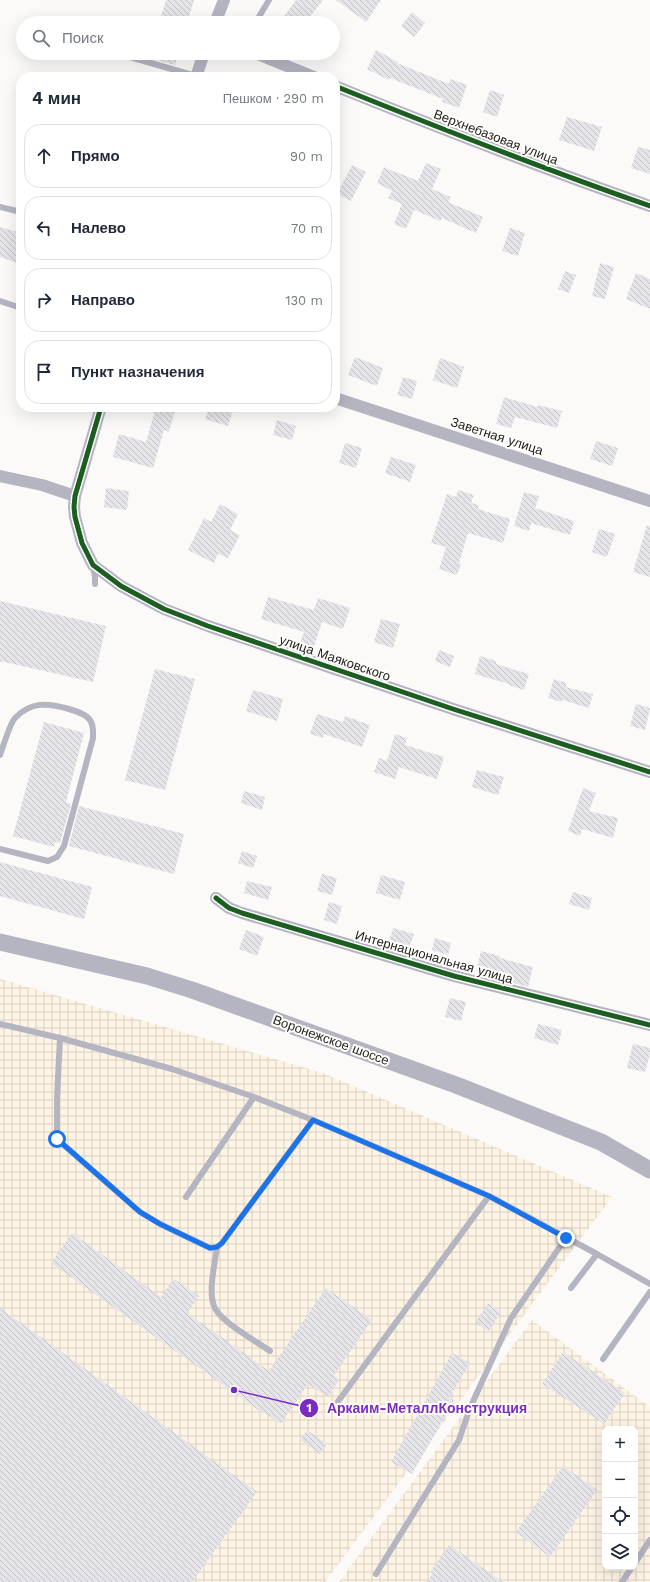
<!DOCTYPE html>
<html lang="ru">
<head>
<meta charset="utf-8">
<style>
	body { margin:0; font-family:"Work Sans",sans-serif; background:#f6f6f7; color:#1f2937 }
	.controls { position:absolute; right:12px; bottom:12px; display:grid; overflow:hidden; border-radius:8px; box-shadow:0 4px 16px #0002 }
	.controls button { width:36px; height:36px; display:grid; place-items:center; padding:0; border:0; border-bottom:1px solid #e0e1e3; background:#fff; color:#1f2937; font:20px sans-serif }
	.stop { position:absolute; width:12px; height:12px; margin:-9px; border:3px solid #1a73e8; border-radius:50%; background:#fff }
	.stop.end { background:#1a73e8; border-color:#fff; box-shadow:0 1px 4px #0008 }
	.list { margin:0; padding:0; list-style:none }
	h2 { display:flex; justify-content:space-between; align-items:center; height:52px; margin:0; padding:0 16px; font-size:17px }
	h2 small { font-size:13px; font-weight:400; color:#747a83 }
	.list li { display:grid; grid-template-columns:26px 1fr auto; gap:12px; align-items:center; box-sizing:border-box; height:64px; margin:0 8px 8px; padding:0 8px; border:1px solid #e0e1e3; border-radius:16px }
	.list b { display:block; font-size:15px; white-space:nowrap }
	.list em { font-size:13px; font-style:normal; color:#747a83 }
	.icon { flex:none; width:22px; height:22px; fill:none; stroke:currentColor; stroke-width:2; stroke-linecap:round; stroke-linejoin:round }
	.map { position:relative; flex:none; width:650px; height:1582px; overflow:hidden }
	.search { position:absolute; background:#fff; box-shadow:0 4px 16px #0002; left:16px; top:16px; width:324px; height:44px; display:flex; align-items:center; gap:10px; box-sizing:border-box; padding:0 14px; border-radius:22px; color:#747a83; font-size:15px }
	.panel { position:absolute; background:#fff; box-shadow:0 4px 16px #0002; left:16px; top:72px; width:324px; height:340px; border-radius:16px }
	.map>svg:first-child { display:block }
	.industrial { fill:url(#industrial-grid); fill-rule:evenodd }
	.building { fill:url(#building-back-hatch) }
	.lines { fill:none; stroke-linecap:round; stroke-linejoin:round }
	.service { stroke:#b5b5c2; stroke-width:6 }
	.minor { stroke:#b5b5c2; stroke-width:12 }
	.secondary { stroke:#b5b4c1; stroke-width:17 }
	.cycleway-casing { stroke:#fff; stroke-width:8 }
	.cycleway { stroke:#1b5e20; stroke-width:5 }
	.route { stroke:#1a73e8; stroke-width:5 }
	.labels { text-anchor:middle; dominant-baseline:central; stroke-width:4; stroke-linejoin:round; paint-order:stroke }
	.street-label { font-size:13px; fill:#282319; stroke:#fff }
	.leader { fill:none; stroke:#7b2cbf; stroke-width:1.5 }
	.callout-dot { fill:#7b2cbf; stroke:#fff; stroke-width:1.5 }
	.mark-label { font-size:12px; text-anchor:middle; font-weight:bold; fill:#fff }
	.callout-label { font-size:14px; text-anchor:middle; font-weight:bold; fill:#7b2cbf; stroke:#fff; stroke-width:4; stroke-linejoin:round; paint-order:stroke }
</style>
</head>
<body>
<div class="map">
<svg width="650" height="1582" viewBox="0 0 650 1582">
	<defs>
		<pattern id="industrial-grid" width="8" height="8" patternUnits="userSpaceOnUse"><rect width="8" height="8" fill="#fdf4e5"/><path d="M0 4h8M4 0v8" fill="none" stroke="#d9d1c4"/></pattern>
		<pattern id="building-back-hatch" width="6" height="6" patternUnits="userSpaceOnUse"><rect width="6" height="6" fill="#e5e4e8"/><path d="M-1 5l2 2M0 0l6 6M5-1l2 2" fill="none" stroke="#c4c3c6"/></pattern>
	</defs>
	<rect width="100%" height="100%" fill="#fcfaf8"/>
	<path class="industrial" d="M0 979 323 1073 612 1197 325 1582H0Z
		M532 1320 650 1407V1582H339ZM605 1429H635V1567H605Z"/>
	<path class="building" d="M166 0H194L187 23H159Z
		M296 0H323L305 23H279Z
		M336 0H381L366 22Z
		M412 12 425 23 414 37 401 26Z
		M376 50 398 62 397 63 449 84 450 79 467 85 459 108 442 102 443 99 390 78 389 80 367 69Z
		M138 53H178L175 65 138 55Z
		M490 90 504 95 497 117 483 112Z
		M567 117 602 127 594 151 559 140Z
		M638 147 650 150V174L631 168Z
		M426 163 441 169 432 189 451 197 448 202 483 217 476 233 442 218 440 221 414 210 406 229 394 224 402 204 388 198 392 191 377 183 384 167 399 174V173L418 181Z
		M352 165 366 172 351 201 337 194Z
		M0 227 21 233V264L0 257Z
		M510 228 525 233 518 256 502 251Z
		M600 263 614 267 605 299 592 296Z
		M565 271 576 275 569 293 558 289Z
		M636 273 650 279V309L626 299Z
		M355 357 383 368 377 386 348 375Z
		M440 358 464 367 457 388 433 380Z
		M403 377 417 381 412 399 397 395Z
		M504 397 537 407 538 405 562 411 557 428 515 417 511 428 496 424Z
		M156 407H176L169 432 164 430 153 468 113 457 119 434 146 442Z
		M209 407H234L228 426 205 419Z
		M277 420 296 426 292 440 273 435Z
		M596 441 618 448 612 466 590 459Z
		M345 443 362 448 356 468 339 463Z
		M391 457 416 465 410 482 385 473Z
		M106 488 129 491 127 510 104 507Z
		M458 490 474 495 471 503 479 505 478 509 510 519 503 543 468 533 459 563 461 564 457 575 439 569 446 547 431 543 447 494 456 497Z
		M524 492 539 496 535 508 574 521 570 535 531 523 529 531 514 526Z
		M220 504 238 514 230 530 240 535 228 558 218 554 214 563 188 550 204 518 211 522Z
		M647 525 650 526V577L633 572Z
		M599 529 615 534 607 557 592 552Z
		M268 597 314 610 318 598 350 608 343 629 322 622 313 649 299 645 304 632 261 619Z
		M0 601 106 626 93 682 0 661Z
		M381 619 400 624 393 648 374 642Z
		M439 650 454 656 450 667 435 661Z
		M480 656 496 661V664L529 674 524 690 509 685V684L475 674Z
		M155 669 195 679 165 790 125 780Z
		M554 679 566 683V687L593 694 589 708 562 700 561 702 548 698Z
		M253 690 283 699 277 721 246 711Z
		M636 704 650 708 645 730 630 726Z
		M317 714 343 722 345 716 370 725 362 747 324 734 323 738 310 734Z
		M44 722 84 733 66 802 71 804 60 843 55 842 54 847 13 836Z
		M395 734 407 738 405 745 444 757 437 779 399 767 395 779 374 772 379 758 387 761Z
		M477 770 504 777 498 795 472 787Z
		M583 788 596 793 589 811 618 818 613 838 582 829 580 836 568 831Z
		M244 791 265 797 262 810 241 803Z
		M79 806 184 834 174 874 69 846Z
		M242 851 257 856 253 868 238 863Z
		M0 862 92 887 84 919 0 896Z
		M322 874 337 878 332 895 317 891Z
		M381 875 405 882 400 900 376 893Z
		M247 881 272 887 268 900 244 893Z
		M573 892 592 898 589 910 569 904Z
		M329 902 342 906 337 924 324 920Z
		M393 928 414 934 409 948 389 941Z
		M246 930 264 937 257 956 239 949Z
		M435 938 451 943 448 955 432 950Z
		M481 951 500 956V958L533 967 528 987 476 972Z
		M450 998 466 1002 461 1021 445 1017Z
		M538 1024 562 1030 558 1045 534 1038Z
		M633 1044 650 1048V1054L645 1072 627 1068Z
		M72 1233 161 1297 174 1279 199 1296 187 1313 269 1371 326 1288 372 1320 334 1375 339 1380 328 1397 308 1384 281 1424 265 1413 264 1414 51 1263Z
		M488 1303 501 1312 489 1331 475 1323Z
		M0 1308 257 1492 192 1582H0Z
		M563 1352 625 1393 604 1424 542 1384Z
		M452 1353 470 1363 449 1398 454 1401 412 1474 391 1462Z
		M307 1430 327 1444 320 1454 300 1440Z
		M563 1466 597 1490 550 1557 516 1532Z
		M449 1545 503 1582H427L433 1573 431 1571Z"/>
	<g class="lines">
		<path class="service" d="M257 20 269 0
			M95 21 96 23
			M116 53 196 76
			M0 207 21 212
			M0 301 21 308
			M93 567 95 577V584
			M0 755C3 747 10 723 15 718 31 701 48 703 69 709 76 711 86 714 90 720 94 726 93 732 93 738L64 846 57 857 48 861 0 849
			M0 1024 60 1038 172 1069 254 1097 313 1120 489 1196 597 1254 650 1284
			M60 1038 57 1098V1139L140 1212 160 1224 210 1248 217 1247 222 1243 313 1120
			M186 1197 254 1097
			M217 1247C215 1263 208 1291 214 1306 219 1321 256 1341 270 1351
			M571 1288 597 1254
			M603 1359 650 1292
			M331 1411 489 1196
			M635 1563 650 1540
			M376 1574 459 1440 470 1408 511 1318 566 1238
			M622 1582 632 1567"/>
		<path class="minor" d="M215 23 224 0
			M255 53 314 77
			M196 77 204 53
			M335 86C439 128 544 169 650 206
			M335 398 650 501
			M101 407 75 496 74 507 75 517 82 543 93 565 121 586 164 609 208 626 453 709 650 772
			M0 476 42 485 75 496
			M216 898 229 908 242 913 454 976 650 1025"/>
		<path class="secondary" d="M0 942 147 976 192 990 456 1085 601 1142 650 1170"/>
		<defs>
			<path id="cycleway" d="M335 86C439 128 544 169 650 206
				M101 407 75 496 74 507 75 517 82 543 93 565 121 586 164 609 208 626 453 709 650 772
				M216 898 229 908 242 913 454 976 650 1025"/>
		</defs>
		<use href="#cycleway" class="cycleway-casing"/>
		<use href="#cycleway" class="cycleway"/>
	</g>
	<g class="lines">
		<path class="route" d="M57 1139 140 1212 160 1224 210 1248 217 1247 222 1243 313 1120 489 1196 566 1238"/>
	</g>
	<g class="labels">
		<g class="street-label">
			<text transform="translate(496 137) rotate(21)">Верхнебазовая улица</text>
			<text transform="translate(497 436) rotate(18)">Заветная улица</text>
			<text transform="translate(335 658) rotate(19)">улица Маяковского</text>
			<text transform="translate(434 957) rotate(16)">Интернациональная улица</text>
			<text transform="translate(331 1040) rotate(20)">Воронежское шоссе</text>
		</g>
	</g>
	<path class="leader" d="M234 1390L309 1408"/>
	<g class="callout-dot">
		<circle cx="234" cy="1390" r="4"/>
		<circle cx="309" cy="1408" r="10"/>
	</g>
	<g class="mark-label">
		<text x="309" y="1412">1</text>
	</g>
	<g class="callout-label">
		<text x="427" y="1413">Аркаим-МеталлКонструкция</text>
	</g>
</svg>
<div class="controls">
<button>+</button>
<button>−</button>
<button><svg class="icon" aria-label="locate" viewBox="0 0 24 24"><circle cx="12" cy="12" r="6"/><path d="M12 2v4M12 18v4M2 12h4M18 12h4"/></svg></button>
<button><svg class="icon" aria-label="layers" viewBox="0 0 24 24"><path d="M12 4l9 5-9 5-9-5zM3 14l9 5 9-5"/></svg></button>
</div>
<div class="stop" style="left:57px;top:1139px"></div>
<div class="stop end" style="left:566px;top:1238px"></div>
<div class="search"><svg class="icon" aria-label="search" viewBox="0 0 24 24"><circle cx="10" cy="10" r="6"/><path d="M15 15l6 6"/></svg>Поиск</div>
<section class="panel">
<h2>4 мин<small>Пешком · 290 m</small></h2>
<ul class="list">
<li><svg class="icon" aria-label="ahead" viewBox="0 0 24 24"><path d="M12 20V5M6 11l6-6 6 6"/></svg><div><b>Прямо</b></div><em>90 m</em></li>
<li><svg class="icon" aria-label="left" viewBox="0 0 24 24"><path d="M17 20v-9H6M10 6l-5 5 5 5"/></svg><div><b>Налево</b></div><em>70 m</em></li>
<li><svg class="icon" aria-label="right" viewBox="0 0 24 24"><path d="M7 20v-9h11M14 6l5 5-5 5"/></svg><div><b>Направо</b></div><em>130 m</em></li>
<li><svg class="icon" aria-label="arrive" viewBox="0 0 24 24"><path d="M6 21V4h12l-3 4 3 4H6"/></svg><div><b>Пункт назначения</b></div></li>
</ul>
</section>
</div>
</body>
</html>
